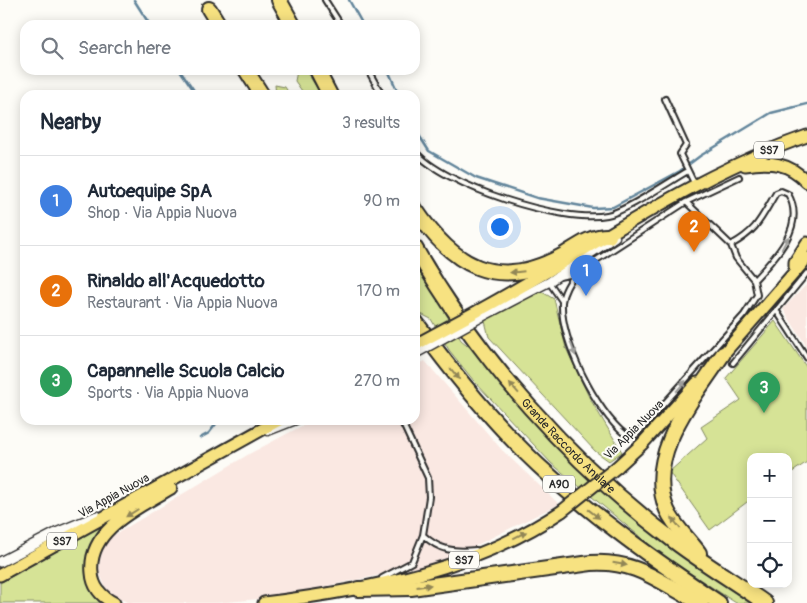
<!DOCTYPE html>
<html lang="en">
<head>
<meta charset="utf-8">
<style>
	body { margin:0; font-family:Pangolin,sans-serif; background:#f2f2f3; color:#1f2937 }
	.controls { position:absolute; right:15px; bottom:15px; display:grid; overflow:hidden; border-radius:10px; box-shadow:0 2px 12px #0003 }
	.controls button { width:45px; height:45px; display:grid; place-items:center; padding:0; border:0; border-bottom:1px solid #e0e1e3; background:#fff; color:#1f2937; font:25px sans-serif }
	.you { position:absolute; left:499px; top:226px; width:18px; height:18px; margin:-12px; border:4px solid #fff; border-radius:50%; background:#1a73e8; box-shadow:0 0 0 8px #1a73e833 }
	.badge { display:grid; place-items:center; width:32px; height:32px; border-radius:50%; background:#ea580c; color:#fff; font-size:16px; font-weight:700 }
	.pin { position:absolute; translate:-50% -41px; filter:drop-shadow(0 1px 2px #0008) }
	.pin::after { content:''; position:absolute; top:26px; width:18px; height:15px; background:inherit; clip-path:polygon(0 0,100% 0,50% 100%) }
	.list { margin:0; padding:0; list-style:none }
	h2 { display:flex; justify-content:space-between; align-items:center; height:65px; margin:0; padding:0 20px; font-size:21px }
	h2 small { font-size:16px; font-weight:400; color:#747a83 }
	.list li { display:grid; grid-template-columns:32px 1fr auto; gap:15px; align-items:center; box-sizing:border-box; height:90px; padding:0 20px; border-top:1px solid #e0e1e3 }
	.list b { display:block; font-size:19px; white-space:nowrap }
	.list p { margin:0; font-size:16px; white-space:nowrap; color:#747a83 }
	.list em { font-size:16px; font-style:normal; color:#747a83 }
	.icon { flex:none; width:28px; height:28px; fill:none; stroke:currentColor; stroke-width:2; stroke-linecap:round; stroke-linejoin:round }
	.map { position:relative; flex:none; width:807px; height:603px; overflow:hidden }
	.search { position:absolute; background:#fff; box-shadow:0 2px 12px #0003; left:20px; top:20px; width:400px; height:55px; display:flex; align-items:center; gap:12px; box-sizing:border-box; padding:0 18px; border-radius:15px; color:#747a83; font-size:19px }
	.panel { position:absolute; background:#fff; box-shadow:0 2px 12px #0003; left:20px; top:90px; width:400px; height:335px; border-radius:15px }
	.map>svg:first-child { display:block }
	.built { fill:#fae8e2 }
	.green { fill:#d6e396; stroke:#808760 }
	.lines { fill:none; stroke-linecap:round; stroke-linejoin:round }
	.stream { stroke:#62859b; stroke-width:2.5 }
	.service-casing { stroke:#2b2b2b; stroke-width:8 }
	.minor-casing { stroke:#2b2b2b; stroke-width:11 }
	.tertiary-casing { stroke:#2b2b2b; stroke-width:12 }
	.primary-casing { stroke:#2b2b2b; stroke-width:15 }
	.motorway-casing { stroke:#2b2b2b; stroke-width:18 }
	.service { stroke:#fdfcf7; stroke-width:4 }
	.minor { stroke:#fdfcf7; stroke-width:8 }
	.tertiary { stroke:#fdfcf7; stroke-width:9 }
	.primary { stroke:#f7e281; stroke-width:11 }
	.motorway { stroke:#f7e281; stroke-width:14 }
	.minor-bridge-casing { stroke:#2b2b2b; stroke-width:11; stroke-linecap:butt }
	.primary-bridge-casing { stroke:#2b2b2b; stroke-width:15; stroke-linecap:butt }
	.minor-bridge { stroke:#fdfcf7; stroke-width:8 }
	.primary-bridge { stroke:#f7e281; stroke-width:11 }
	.oneway { fill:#9e9e9b }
	.oneway2 { fill:#918656 }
	.labels { text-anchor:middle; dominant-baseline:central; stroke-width:4; stroke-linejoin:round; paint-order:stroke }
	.shield { fill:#fdfcf7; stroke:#6a6a68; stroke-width:1 }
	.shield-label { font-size:11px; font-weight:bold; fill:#2b2b2b }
	.street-label { font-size:12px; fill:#2b2b2b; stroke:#fdfcf7 }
</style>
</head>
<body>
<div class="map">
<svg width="807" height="603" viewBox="0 0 807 603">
	<rect width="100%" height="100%" fill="#fdfcf7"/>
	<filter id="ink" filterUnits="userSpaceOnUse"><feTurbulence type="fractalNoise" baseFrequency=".02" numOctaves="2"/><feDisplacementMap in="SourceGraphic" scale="10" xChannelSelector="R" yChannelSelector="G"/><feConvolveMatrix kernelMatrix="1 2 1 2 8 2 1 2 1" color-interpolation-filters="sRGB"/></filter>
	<g filter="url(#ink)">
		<path class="built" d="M807 284V347L783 309Z
			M425 361 502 450 559 504 443 562 269 598 216 603H129L108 593 99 572 101 551 111 537 249 454 313 420H415V366Z"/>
		<path class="green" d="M297 71 308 74 322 95H296L302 91 295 81Z
			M275 85 285 87 290 95H276Z
			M415 260 461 340 472 349C518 400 562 453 613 499 655 538 703 571 750 603H736L661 554 551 463 474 381 449 350 431 319 421 314 415 305Z
			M542 292 554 299 566 348 589 397 622 452 609 461 595 451 489 337 485 321C493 314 530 295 542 292Z
			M775 321 807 368V462L788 475V457H751V499L710 530 669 472 707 438 701 427 741 400 726 378Z
			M100 527C86 554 76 578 100 603H0V583Z"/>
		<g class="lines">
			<path class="stream" d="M134 0 150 25
				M349 0 363 25
				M180 70 197 95
				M388 70 399 95
				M415 129 429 151 476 178 537 198 593 208 613 207 680 171 700 156 771 113 807 104
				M200 438 209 433 219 420"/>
			<defs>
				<path id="service" d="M325 0 341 25
					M368 70 382 95
					M665 99 686 145 680 154 695 185
					M415 151C443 186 564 224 607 215 625 212 670 181 688 171
					M731 245C758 230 761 218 776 193L781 191 788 194C807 226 774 259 754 280
					M575 274C569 283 563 292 562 302 560 340 596 412 626 435H636L744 315 757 295 754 280 736 258 731 245 686 202
					M559 277 575 274 686 202 739 177
					M549 282 562 301
					M776 310 807 358
					M733 363 807 273
					M423 535C440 551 454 552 476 550
					M382 578 412 562 423 535 429 497 428 478 401 420"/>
				<path id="minor" d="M482 317 549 282 615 237
					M268 431 296 420"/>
				<path id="tertiary" d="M0 562 56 533 97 516"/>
				<path id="primary" d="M745 165C769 161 789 162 807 182
					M795 270V262L807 243
					M478 311C587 252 690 176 807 136
					M718 360 807 258
					M617 467 642 444 697 383
					M0 575 279 420
					M114 603C102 597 93 587 92 573 87 529 140 507 171 488
					M264 603C368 590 474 570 562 511"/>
				<g id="motorway">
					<path d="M279 0 293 25"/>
					<path d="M209 9 219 25"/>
					<path d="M246 70 262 95"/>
					<path d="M317 70 330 95"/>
					<path d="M415 209C453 266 496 292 562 256 577 247 591 235 609 236"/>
					<path id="s1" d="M415 248C479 360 571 463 674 541 703 563 735 582 765 603"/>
					<path d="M415 321C452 372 492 422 538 465 594 517 656 561 719 603"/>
					<path d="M699 553C689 539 674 526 667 510 644 455 694 398 723 354"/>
					<path d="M358 589 411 588 591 563C639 560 661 584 701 603"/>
				</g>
			</defs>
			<use href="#service" class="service-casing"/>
			<use href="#minor" class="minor-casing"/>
			<use href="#tertiary" class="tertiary-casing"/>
			<use href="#primary" class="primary-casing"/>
			<use href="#motorway" class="motorway-casing"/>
			<use href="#service" class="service"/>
			<use href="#minor" class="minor"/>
			<use href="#tertiary" class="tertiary"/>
			<use href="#primary" class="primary"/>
			<use href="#motorway" class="motorway"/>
			<defs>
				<path id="minor-bridge" d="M415 354 482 317"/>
				<path id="primary-bridge" d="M415 345 478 311
					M562 511 617 467"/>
			</defs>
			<use href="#minor-bridge" class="minor-bridge-casing"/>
			<use href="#primary-bridge" class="primary-bridge-casing"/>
			<use href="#minor-bridge" class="minor-bridge"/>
			<use href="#primary-bridge" class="primary-bridge"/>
		</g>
		<defs><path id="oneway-solid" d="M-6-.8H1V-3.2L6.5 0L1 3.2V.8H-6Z" transform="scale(1.25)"/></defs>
		<g class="oneway">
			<use href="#oneway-solid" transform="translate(785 243) rotate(-62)"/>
			<use href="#oneway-solid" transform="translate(573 349) rotate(70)"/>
			<use href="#oneway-solid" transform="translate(681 386) rotate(-49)"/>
		</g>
		<g class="oneway2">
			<use href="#oneway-solid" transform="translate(517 272) rotate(174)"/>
			<use href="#oneway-solid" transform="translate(455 374) rotate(51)"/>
			<use href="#oneway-solid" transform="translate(514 388) rotate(-131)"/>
			<use href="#oneway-solid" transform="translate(132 513) rotate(148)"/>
			<use href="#oneway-solid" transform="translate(594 514) rotate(38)"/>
			<use href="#oneway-solid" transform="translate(676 523) rotate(-127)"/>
			<use href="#oneway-solid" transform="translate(520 535) rotate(-26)"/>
			<use href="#oneway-solid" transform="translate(620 564) rotate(10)"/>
			<use href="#oneway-solid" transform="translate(424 586) rotate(-8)"/>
		</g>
	</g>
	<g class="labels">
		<g class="shield">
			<rect x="754" y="141.5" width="30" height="17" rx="4"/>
			<rect x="543" y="475.5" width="32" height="17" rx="4"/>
			<rect x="47" y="532.5" width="30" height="17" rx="4"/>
			<rect x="449" y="551.5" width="30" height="17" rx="4"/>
		</g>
		<g class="shield-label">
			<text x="769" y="150">SS7</text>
			<text x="559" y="484">A90</text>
			<text x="62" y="541">SS7</text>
			<text x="464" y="560">SS7</text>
		</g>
		<g class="street-label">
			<text transform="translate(634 430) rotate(-45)">Via Appia Nuova</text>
			<text stroke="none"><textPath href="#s1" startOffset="251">Grande Raccordo Anulare</textPath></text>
			<text transform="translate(114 496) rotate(-29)">Via Appia Nuova</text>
		</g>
	</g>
</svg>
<div class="controls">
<button>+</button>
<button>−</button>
<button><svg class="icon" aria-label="locate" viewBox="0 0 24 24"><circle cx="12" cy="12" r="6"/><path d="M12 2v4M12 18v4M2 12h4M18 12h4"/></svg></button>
</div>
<div class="you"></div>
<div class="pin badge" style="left:586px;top:296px;background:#3f7fe0">1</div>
<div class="pin badge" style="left:694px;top:252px;background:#e8710a">2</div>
<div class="pin badge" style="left:764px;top:413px;background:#2e9e5b">3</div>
<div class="search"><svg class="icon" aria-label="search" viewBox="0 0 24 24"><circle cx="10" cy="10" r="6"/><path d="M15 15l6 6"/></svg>Search here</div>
<section class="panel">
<h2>Nearby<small>3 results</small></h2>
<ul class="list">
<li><span class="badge" style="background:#3f7fe0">1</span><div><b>Autoequipe SpA</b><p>Shop · Via Appia Nuova</p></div><em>90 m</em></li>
<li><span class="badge" style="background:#e8710a">2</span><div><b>Rinaldo all'Acquedotto</b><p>Restaurant · Via Appia Nuova</p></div><em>170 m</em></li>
<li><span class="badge" style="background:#2e9e5b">3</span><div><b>Capannelle Scuola Calcio</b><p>Sports · Via Appia Nuova</p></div><em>270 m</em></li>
</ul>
</section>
</div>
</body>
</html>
